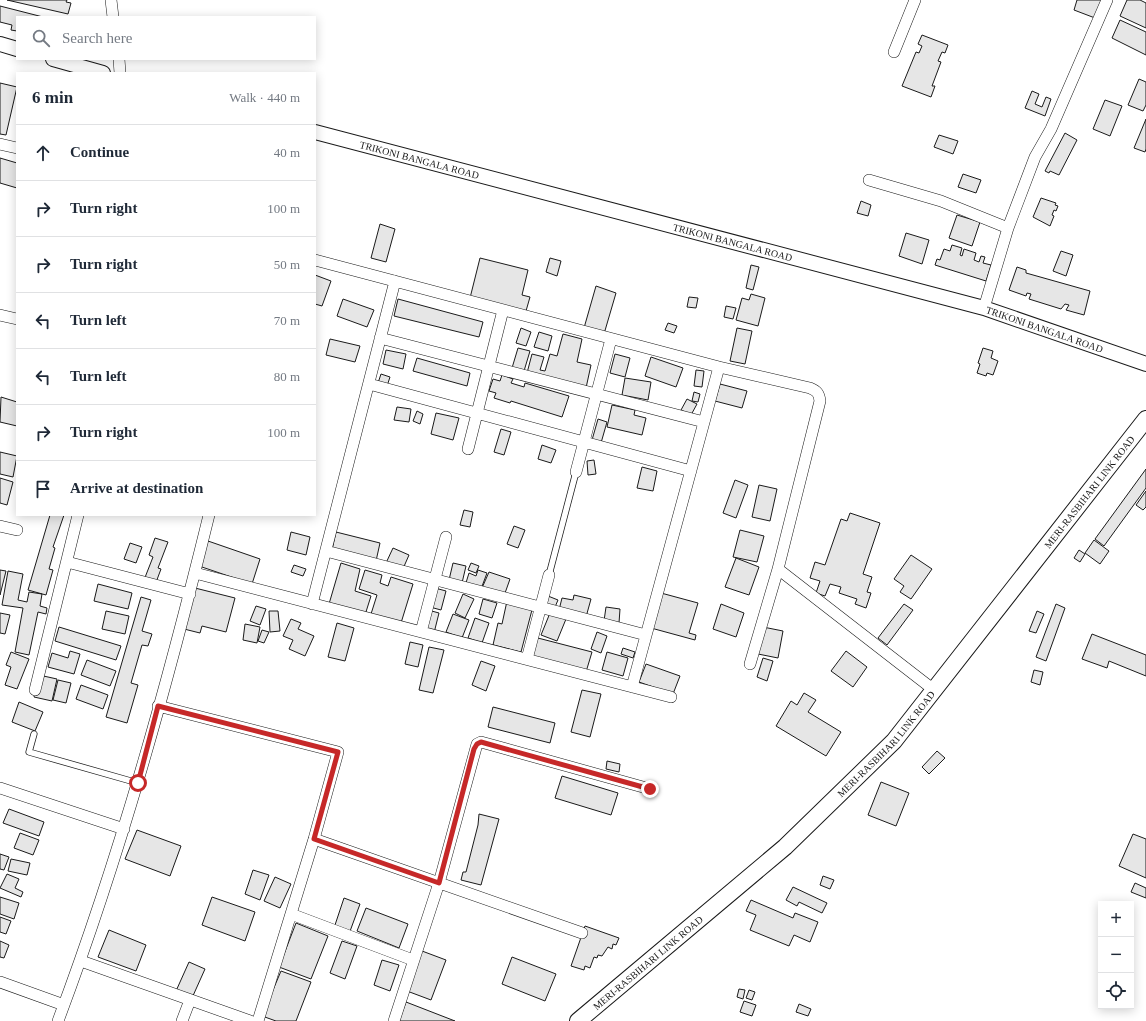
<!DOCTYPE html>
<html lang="en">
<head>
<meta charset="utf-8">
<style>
	body { margin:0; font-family:Georgia,serif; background:#f6f6f7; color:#1f2937 }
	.controls { position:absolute; right:12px; bottom:12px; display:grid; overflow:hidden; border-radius:0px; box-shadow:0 2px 10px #0003 }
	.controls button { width:36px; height:36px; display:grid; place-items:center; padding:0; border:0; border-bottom:1px solid #e0e1e3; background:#fff; color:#1f2937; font:20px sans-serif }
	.stop { position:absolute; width:12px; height:12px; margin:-9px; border:3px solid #c62828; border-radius:50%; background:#fff }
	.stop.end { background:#c62828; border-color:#fff; box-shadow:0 1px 4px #0008 }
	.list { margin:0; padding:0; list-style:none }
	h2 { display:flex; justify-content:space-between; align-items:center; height:52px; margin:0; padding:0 16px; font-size:17px }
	h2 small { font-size:13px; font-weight:400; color:#747a83 }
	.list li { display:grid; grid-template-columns:26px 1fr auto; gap:12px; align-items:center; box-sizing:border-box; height:56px; padding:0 16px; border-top:1px solid #e0e1e3 }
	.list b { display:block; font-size:15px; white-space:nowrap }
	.list em { font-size:13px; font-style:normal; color:#747a83 }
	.icon { flex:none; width:22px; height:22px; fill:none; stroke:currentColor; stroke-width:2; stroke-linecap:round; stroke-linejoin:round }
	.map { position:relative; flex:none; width:1146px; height:1021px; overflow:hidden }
	.search { position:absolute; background:#fff; box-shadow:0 2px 10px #0003; left:16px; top:16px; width:300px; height:44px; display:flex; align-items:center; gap:10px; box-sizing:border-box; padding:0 14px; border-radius:0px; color:#747a83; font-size:15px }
	.panel { position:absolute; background:#fff; box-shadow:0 2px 10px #0003; left:16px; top:72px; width:300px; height:444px; border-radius:0px }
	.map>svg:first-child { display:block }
	.building { fill:#e6e6e6; stroke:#1a1a1a }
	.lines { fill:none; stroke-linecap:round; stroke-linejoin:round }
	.service-casing { stroke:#1a1a1a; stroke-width:7 }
	.minor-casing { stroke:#1a1a1a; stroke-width:12 }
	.tertiary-casing { stroke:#1a1a1a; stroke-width:16 }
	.secondary-casing { stroke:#1a1a1a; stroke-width:18 }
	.service { stroke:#fff; stroke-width:5.5 }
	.minor { stroke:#fff; stroke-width:11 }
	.tertiary { stroke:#fff; stroke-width:14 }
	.secondary { stroke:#fff; stroke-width:16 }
	.route { stroke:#c62828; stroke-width:5 }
	.labels { text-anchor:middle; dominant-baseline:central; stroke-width:3; stroke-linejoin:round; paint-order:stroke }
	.street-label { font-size:10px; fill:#1a1a1a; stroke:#fff }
</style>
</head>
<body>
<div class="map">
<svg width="1146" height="1021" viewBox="0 0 1146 1021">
	<rect width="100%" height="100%" fill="#fff"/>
	<path class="building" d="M7 0H67L66 2 71 3 68 14Z
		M1077 0H1102L1095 18 1074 10Z
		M1127 0H1140L1146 3V28L1120 16Z
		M0 6 43 17H17V31L11 30 12 25 0 22Z
		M1120 20 1146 32V55L1112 38Z
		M922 35 948 45 945 53 942 52 938 61 941 62 932 86H935L931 97 902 86 916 52 919 53 922 46 918 44Z
		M1139 79 1146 82V105L1143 111 1128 105Z
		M0 83 17 87 6 135 0 134Z
		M1032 91 1039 94 1035 104 1042 107 1046 97 1051 99 1045 116 1025 108Z
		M1105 100 1122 106 1110 136 1093 129Z
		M1146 119V149L1145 152 1134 148Z
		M1065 133 1077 140 1059 175 1050 171 1049 173 1045 171Z
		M939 135 958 141 953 154 934 147Z
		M0 158 17 163V188L0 183Z
		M963 174 981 180 976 193 958 187Z
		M1041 198 1056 203 1055 205 1058 206 1056 211 1054 210 1052 215 1054 216 1050 226 1033 217Z
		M861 201 871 205 868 216 857 213Z
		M957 215 980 222 972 246 949 238Z
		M380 224 395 229 386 262 371 258Z
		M906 233 929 240 922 264 899 256Z
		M952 245 962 248 960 255 962 256 964 249 976 253 974 260 979 262 981 256 985 257 983 263 991 265 986 281 935 265 937 259 940 260 944 249 950 251Z
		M1061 251 1073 255 1066 276 1053 271Z
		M480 258 528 270 522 295 530 297 526 311 470 298Z
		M550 258 561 261 557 276 546 272Z
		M751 265 759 267 753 290 746 288Z
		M1017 267 1026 270V273L1090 291 1084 315 1066 310 1069 305 1065 304 1061 309 1029 299 1031 294 1027 293 1026 296 1009 290Z
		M315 275 331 281 322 306 315 304Z
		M596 286 616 293 604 334 584 328Z
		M751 294 765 298 758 326 736 320 742 298 749 300Z
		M689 297 698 298 696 308 687 307Z
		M343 299 374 310 367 327 337 316Z
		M398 299 483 322 479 337 394 316Z
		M726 306 736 308 733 319 724 317Z
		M668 323 677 326 674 333 665 330Z
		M521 328 531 332 526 346 516 343Z
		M737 328 752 331 745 364 730 361Z
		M539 332 552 336 548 351 534 347Z
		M563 334 582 339 577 362 591 365 586 388 527 373 532 354 544 357 540 370 545 371 550 354 557 356Z
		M330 339 360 346 355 362 326 355Z
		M518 348 530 351 524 371 512 368Z
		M983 348 993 351 991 358 998 361 993 375 987 373 986 376 977 373 980 364 978 363Z
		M386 350 406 354 403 369 383 364Z
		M615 354 630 358 625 377 610 373Z
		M651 357 683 368 676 387 645 376Z
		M417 358 470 373 467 386 413 371Z
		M696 370 704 371 702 387 694 386Z
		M381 374 390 377 386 389 377 386Z
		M502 375 513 379 511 383 524 387 525 383 569 396 562 417 511 401 510 403 494 398 496 393 489 391 493 379 500 381Z
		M625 378 651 382 648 400 622 395Z
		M720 384 747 391 742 408 715 401Z
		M694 392 700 394 698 402 692 401Z
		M1 397 17 402V426L0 422Z
		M687 399 697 404 691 415 681 410Z
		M612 405 635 410 634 415 646 418 642 435 607 427Z
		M397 407 411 409 409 422 394 420Z
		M417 411 423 414 420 424 413 421Z
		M436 413 459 418 453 440 431 434Z
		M598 419 607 422 601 443 592 440Z
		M501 429 511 432 504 455 494 452Z
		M542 445 556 450 551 463 538 459Z
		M0 452 17 456 13 477 0 474Z
		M594 460 596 474 588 475 587 461Z
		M642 467 657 471 653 491 637 488Z
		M1146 469V488L1104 546 1095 539Z
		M0 478 13 482 7 505 0 503Z
		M735 480 748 485 736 518 723 513Z
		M759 485 777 489 770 521 752 517Z
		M1146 491V507L1143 510 1136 505Z
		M464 510 473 512 470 527 460 525Z
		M850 513 880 523 863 574 872 577 867 592 871 593 866 608 855 604 857 599 839 593 841 587 830 584 825 596 816 593 820 581 810 578 815 562 825 565 841 519 847 521Z
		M50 515H64L53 547 55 548 49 569 53 570 46 595 28 590Z
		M514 526 525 530 518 548 507 544Z
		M740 530 764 536 757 562 733 557Z
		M291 532 310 537 306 555 287 550Z
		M336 532 380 543 376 561 332 550Z
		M155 538 168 542 158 568 161 569 155 585 144 580 153 557 149 555Z
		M1094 540 1109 551 1100 564 1085 553Z
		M208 541 260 559 252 584 199 566Z
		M130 543 142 547 136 563 124 559Z
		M393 548 409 555 402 571 386 563Z
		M1079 550 1085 554 1080 562 1074 558Z
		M911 555 932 569 911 599 900 592 904 586 894 579Z
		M736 558 759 567 749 595 725 587Z
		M341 563 360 569 355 591 371 596 365 615 329 604Z
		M453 563 466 566 462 583 449 580Z
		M471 563 479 566 476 573 468 570Z
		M294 565 306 569 303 576 291 572Z
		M0 570 6 571 0 595Z
		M365 570 382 575 380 583 388 586 391 577 413 584 401 623 371 614 377 595 359 589Z
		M478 570 487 573 481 589 465 586 469 573 476 576Z
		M8 571 23 574 18 600 27 602 29 592 42 594 40 606 47 608 46 614 38 612 29 655 15 652 23 608 2 605Z
		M489 572 510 579 504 596 482 588Z
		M98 584 132 593 128 609 94 601Z
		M195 588 235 598 226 632 202 626 200 633 184 629Z
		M435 588 446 591 441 610 430 607Z
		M661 593 698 603 689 633 696 635 695 640 651 628Z
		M463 594 474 599 465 618 455 613Z
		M574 595 591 599 586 617 559 610 562 598 573 600Z
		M548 596 558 600 555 607 546 604Z
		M141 597 151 600 142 631 152 634 148 646 142 645 131 683 138 685 127 723 106 717Z
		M483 599 497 603 492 618 479 614Z
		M507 601 533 606 521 652 493 645 498 623 502 624Z
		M721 604 744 613 736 637 713 629Z
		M904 604 913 610 887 645 878 638Z
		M1056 604 1065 608 1046 661 1036 657Z
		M256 606 266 609 260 625 250 621Z
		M606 607 620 609 619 623 604 621Z
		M428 610 439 613 434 633 423 629Z
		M106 611 129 616 125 634 102 629Z
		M269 611H278L280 631 270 632Z
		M1037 611 1044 614 1036 633 1029 631Z
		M0 613 10 615 5 634 0 633Z
		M550 613 566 619 557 641 541 635Z
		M453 614 469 620 462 638 446 632Z
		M475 618 489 623 482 643 468 638Z
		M291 619 301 623 298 629 314 636 305 656 289 649 293 640 283 636Z
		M337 623 354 628 345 661 328 657Z
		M245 624 260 627 257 643 243 640Z
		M59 627 121 646 116 660 55 641Z
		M763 627 783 631 778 658 758 654Z
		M262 630 269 632 264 643 258 641Z
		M597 632 607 636 601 653 591 649Z
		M1092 634 1146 655V676L1109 661 1107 668 1082 659Z
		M534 637 592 652 586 672 529 656Z
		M410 642 423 645 418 667 405 664Z
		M429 647 444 650 433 693 419 690Z
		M623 648 635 652 633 658 621 654Z
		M70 651 80 654 74 674 48 667 52 653 68 658Z
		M846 651 867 667 853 687 831 671Z
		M11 652 29 659 17 689 5 685 11 667 6 665Z
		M607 652 628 658 623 676 602 670Z
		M763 658 773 661 767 681 757 677Z
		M87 660 116 671 110 686 81 675Z
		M481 661 495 666 486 691 472 685Z
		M646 664 680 676 673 694 639 682Z
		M1034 670 1043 672 1040 685 1031 682Z
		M39 675 57 679 52 701 34 697Z
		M58 680 71 683 66 703 53 700Z
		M81 685 108 695 103 709 76 699Z
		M582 690 601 694 590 737 571 732Z
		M804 693 816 700 808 712 841 732 826 756 776 726 791 701 797 705Z
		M19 702 43 712 35 731 12 722Z
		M493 707 555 723 550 743 488 727Z
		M937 751 945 758 929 774 922 767Z
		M607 761 620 764 619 772 606 769Z
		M562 776 618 793 611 815 555 798Z
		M881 782 909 793 896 826 868 815Z
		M9 809 44 822 39 836 3 823Z
		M479 814 499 819 481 885 461 880 463 872H466L478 825Z
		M137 830 181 846 170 876 125 859Z
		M20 833 39 840 33 855 14 848Z
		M1133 834 1146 839V878L1119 866Z
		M0 854 9 857 4 870 0 869Z
		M11 859 30 863 27 875 8 871Z
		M253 870 269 875 260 900 245 894Z
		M7 874 19 879 15 888 23 892 21 897 0 888Z
		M823 876 834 880 830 889 820 885Z
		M275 877 291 884 280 908 264 901Z
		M1135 883 1146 888V898L1131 892Z
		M793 887 827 903 822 913 799 902 797 906 786 900Z
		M0 897 19 903 14 919 0 914Z
		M212 897 255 912 245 941 202 925Z
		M344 898 360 904 349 934 334 928Z
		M751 900 793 918 795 913 818 922 810 942 794 935 789 946 750 930 756 915 746 911Z
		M366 908 408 924 399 948 357 931Z
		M0 917 11 921 6 934 0 932Z
		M296 923 328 936 311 979 279 967Z
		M585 926 619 938 616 945 613 944 612 949 608 947 602 956 598 955 597 958 594 957 590 968 585 966 584 970 571 966Z
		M109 930 146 945 136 971 98 957Z
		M0 941 9 945 4 958 0 957Z
		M342 941 357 946 345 979 330 973Z
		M422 951 446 960 431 1000 407 991Z
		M512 957 556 974 545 1001 502 984Z
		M382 960 399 965 390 991 374 985Z
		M189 962 205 969 192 998 176 991Z
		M281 971 311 982 296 1021H276L262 1016Z
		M739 989 745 990 743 999 737 997Z
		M749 990 755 992 752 1000 746 998Z
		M744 1001 756 1005 752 1016 740 1012Z
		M406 1002 455 1021H399Z
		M799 1004 811 1009 808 1016 796 1012Z"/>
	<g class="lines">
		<defs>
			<path id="service" d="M549 575 576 472
				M34 734 29 752 138 783"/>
			<path id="minor" d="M111 0 113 17
				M894 52 915 0
				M119 59 120 73
				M0 144 17 148
				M869 180 941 201 1008 228
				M315 260 719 367 810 388C817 391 819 393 820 401L778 569 750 664
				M984 308 1008 228 1035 157 1051 129 1107 0
				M0 315 17 319
				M380 338 704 422
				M369 384 691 471
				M468 449 503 310
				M576 472 611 339
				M0 526 17 530
				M326 551 646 635
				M67 562 190 594
				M778 569 934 690
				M195 573 671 697
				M312 604 395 281
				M421 632 446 537
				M527 659 549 575
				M632 687 719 367
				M35 690 78 515
				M158 706 338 752 314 839 258 1021
				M0 788 124 829
				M314 839 582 933
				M291 914 413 960
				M81 961 250 1021
				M0 982 64 1005
				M58 1021C120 856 167 686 209 515
				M182 1021 190 1000
				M394 1021 439 883 477 744 481 742 650 789"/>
			<g id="tertiary">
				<path d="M0 44 17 49"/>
				<path d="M53 59 103 73"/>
				<path id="s1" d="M315 132 984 308 1146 364"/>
			</g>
			<g id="secondary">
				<path id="s2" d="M578 1021 785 847 894 741 1146 419"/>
			</g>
		</defs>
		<use href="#service" class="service-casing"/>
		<use href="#minor" class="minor-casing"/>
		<use href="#tertiary" class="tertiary-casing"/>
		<use href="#secondary" class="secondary-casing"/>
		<use href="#service" class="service"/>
		<use href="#minor" class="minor"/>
		<use href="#tertiary" class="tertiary"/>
		<use href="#secondary" class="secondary"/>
	</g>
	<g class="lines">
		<path class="route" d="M138 783 158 706 338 752 314 839 439 883 474 749 477 744 481 742 650 789"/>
	</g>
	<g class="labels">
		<g class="street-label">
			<text stroke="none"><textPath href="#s1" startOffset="108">TRIKONI BANGALA ROAD</textPath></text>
			<text stroke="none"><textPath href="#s1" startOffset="432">TRIKONI BANGALA ROAD</textPath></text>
			<text stroke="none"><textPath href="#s1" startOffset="756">TRIKONI BANGALA ROAD</textPath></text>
			<text stroke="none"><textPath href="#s2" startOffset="739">MERI-RASBIHARI LINK ROAD</textPath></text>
			<text stroke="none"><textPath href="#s2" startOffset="415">MERI-RASBIHARI LINK ROAD</textPath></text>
			<text stroke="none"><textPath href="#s2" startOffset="91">MERI-RASBIHARI LINK ROAD</textPath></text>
		</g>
	</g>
</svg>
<div class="controls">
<button>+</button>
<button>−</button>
<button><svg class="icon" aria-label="locate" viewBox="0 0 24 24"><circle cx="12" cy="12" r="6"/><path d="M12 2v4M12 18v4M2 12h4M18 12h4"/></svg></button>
</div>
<div class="stop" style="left:138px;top:783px"></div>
<div class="stop end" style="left:650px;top:789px"></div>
<div class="search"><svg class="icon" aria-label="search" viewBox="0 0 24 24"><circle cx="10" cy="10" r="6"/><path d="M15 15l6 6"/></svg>Search here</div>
<section class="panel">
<h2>6 min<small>Walk · 440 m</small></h2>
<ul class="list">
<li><svg class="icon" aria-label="ahead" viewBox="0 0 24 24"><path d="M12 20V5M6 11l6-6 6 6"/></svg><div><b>Continue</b></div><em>40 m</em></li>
<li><svg class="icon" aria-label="right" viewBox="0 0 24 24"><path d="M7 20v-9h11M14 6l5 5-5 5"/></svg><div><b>Turn right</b></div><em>100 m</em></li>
<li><svg class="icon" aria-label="right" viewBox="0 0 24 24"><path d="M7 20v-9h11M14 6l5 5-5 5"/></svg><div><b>Turn right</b></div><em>50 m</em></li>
<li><svg class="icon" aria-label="left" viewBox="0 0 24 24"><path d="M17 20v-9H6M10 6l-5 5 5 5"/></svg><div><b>Turn left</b></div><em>70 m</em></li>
<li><svg class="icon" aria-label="left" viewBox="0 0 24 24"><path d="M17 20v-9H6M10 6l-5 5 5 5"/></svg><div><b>Turn left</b></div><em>80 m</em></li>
<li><svg class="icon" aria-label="right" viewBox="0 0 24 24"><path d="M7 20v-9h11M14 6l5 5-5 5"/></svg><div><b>Turn right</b></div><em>100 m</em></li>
<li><svg class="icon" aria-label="arrive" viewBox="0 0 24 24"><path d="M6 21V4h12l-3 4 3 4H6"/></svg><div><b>Arrive at destination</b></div></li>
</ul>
</section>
</div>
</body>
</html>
